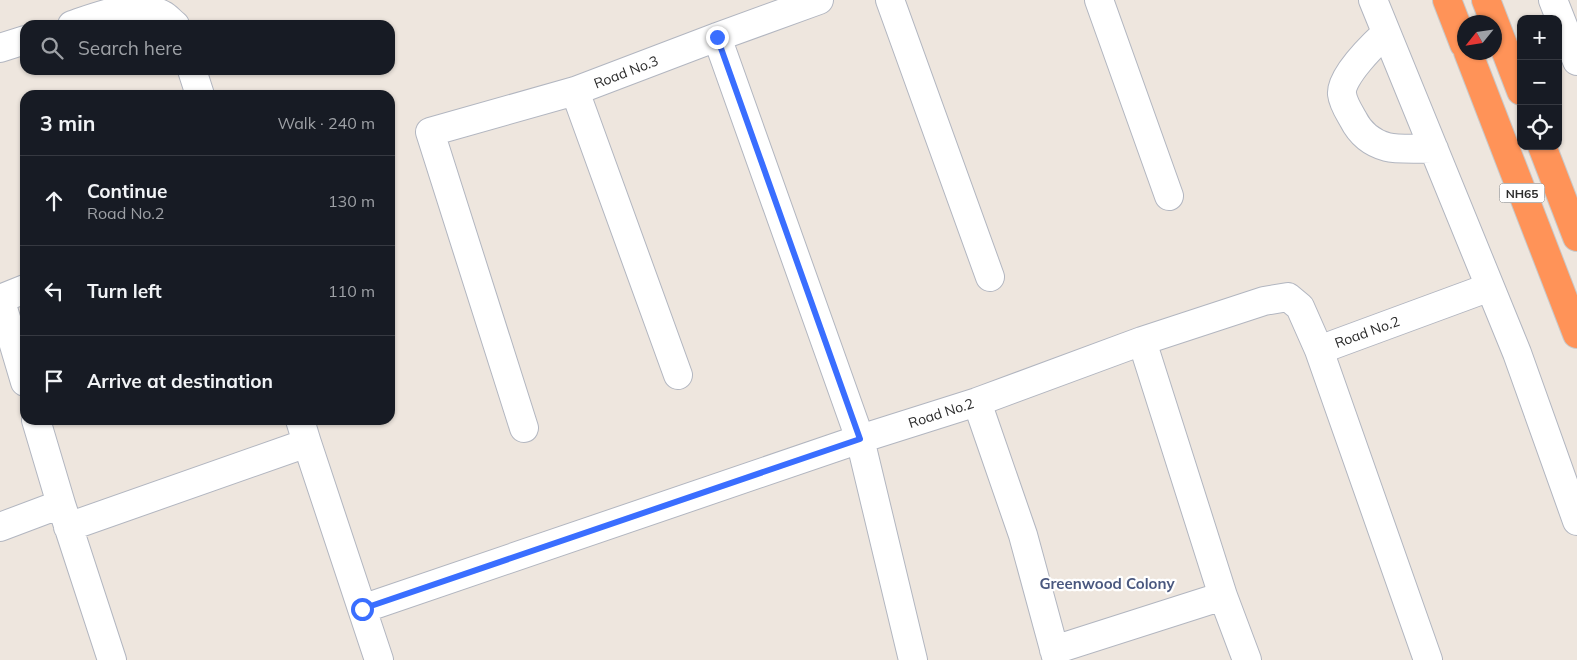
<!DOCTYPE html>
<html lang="en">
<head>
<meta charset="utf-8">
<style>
	body { margin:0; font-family:Mulish,sans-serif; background:#242831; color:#f1f3f6 }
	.controls { position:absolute; right:15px; top:15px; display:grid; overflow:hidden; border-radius:10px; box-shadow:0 1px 4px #0004 }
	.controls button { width:45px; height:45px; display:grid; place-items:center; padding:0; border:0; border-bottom:1px solid #363941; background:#171b24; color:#f1f3f6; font:25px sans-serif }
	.compass { position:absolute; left:1457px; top:15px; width:45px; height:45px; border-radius:50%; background:#171b24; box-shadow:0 1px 4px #0004; rotate:240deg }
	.stop { position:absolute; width:15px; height:15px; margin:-11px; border:4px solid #3a6eff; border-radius:50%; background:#fff }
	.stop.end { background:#3a6eff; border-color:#fff; box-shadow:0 1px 5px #0008 }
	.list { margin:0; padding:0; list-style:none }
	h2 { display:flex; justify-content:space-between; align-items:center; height:65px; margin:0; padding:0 20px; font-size:21px }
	h2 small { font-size:16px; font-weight:400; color:#9ea1a6 }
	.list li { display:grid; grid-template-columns:32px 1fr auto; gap:15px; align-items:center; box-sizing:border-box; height:90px; padding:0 20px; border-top:1px solid #363941 }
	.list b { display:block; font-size:19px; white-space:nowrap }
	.list p { margin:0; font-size:16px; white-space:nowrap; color:#9ea1a6 }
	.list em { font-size:16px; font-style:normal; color:#9ea1a6 }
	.icon { flex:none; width:28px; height:28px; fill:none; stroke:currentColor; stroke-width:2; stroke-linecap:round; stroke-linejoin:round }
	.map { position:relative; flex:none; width:1577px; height:660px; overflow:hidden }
	.search { position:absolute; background:#171b24; box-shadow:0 1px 4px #0004; left:20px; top:20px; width:375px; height:55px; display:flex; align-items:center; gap:12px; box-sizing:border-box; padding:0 18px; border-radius:15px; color:#9ea1a6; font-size:19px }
	.panel { position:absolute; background:#171b24; box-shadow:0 1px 4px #0004; left:20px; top:90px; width:375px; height:335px; border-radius:15px }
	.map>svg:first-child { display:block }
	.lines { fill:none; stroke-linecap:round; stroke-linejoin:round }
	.minor-casing { stroke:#b2b6c0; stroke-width:30 }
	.highway-casing { stroke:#c8c8c8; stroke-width:30 }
	.minor { stroke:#fff; stroke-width:28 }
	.highway { stroke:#ff9358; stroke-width:28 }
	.route { stroke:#3a6eff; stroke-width:6 }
	.labels { text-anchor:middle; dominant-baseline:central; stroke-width:4.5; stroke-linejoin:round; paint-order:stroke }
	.shield { fill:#fff; stroke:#6b6b6b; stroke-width:1 }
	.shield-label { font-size:12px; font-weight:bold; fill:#2c2c2c }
	.street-label { font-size:14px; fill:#2c2c2c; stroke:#fff }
	.neighbourhood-label { font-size:15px; font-weight:bold; fill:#4a587f; stroke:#fff }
</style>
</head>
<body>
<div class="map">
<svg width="1577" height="660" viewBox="0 0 1577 660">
	<rect width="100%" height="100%" fill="#eee6de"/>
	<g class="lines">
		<defs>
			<path id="minor" d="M890 0 990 277
				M1099 0 1169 196
				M1373 0 1517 353 1577 521
				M1553 0 1577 61
				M72 25C99 16 136 0 163 15 167 17 171 22 175 25
				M1386 33C1374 44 1340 77 1342 94 1343 103 1349 112 1353 119 1360 133 1372 143 1387 147 1398 150 1422 148 1434 149
				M717 37 860 439 913 660
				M0 48 25 40
				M192 70 200 95
				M575 91 678 375
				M0 298 25 382
				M0 299 25 289
				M1142 341 1223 596 1247 660
				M1319 350 1428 660
				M977 402 1023 535 1057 660
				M36 420 61 504
				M300 420 307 443
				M524 428 430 132 575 91 717 37 819 0
				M0 527 61 504 112 660
				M68 527 307 443 379 660
				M362 609 860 439 977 402 1142 341 1264 301 1288 297 1300 307 1319 350 1490 287
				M1054 650 1223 596"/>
			<path id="highway" d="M1447 0 1464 44
				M1486 0 1521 91
				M1468 52 1577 334
				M1542 146 1577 237"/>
		</defs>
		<use href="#minor" class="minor-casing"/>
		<use href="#highway" class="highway-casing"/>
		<use href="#minor" class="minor"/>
		<use href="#highway" class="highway"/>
	</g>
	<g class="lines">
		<path class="route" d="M362 609 860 439 717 37"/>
	</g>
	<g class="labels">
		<rect class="shield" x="1499.5" y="183.5" width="45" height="19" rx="4"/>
		<g class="shield-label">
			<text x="1522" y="193">NH65</text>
		</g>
		<g class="street-label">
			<text transform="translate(626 72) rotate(-21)">Road No.3</text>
			<text transform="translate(1367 332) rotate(-20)">Road No.2</text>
			<text transform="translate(941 413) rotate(-18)">Road No.2</text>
		</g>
		<g class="neighbourhood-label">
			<text x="1107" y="583">Greenwood Colony</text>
		</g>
	</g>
</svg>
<div class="controls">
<button>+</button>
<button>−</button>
<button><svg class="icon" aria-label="locate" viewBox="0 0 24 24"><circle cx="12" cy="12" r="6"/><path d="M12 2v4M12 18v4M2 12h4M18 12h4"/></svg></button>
</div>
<svg class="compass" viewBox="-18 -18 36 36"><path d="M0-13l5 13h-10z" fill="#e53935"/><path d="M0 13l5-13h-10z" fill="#9ea1a6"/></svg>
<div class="stop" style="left:362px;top:609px"></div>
<div class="stop end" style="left:717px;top:37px"></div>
<div class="search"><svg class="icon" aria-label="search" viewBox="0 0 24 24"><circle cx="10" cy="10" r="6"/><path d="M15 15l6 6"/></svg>Search here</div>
<section class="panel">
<h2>3 min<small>Walk · 240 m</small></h2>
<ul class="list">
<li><svg class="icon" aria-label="ahead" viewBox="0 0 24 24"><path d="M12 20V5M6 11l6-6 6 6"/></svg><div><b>Continue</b><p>Road No.2</p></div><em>130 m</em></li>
<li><svg class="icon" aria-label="left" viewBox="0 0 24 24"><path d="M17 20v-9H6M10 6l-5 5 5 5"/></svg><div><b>Turn left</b></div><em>110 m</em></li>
<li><svg class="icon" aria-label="arrive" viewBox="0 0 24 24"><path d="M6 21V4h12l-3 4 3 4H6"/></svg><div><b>Arrive at destination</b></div></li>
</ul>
</section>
</div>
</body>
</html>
